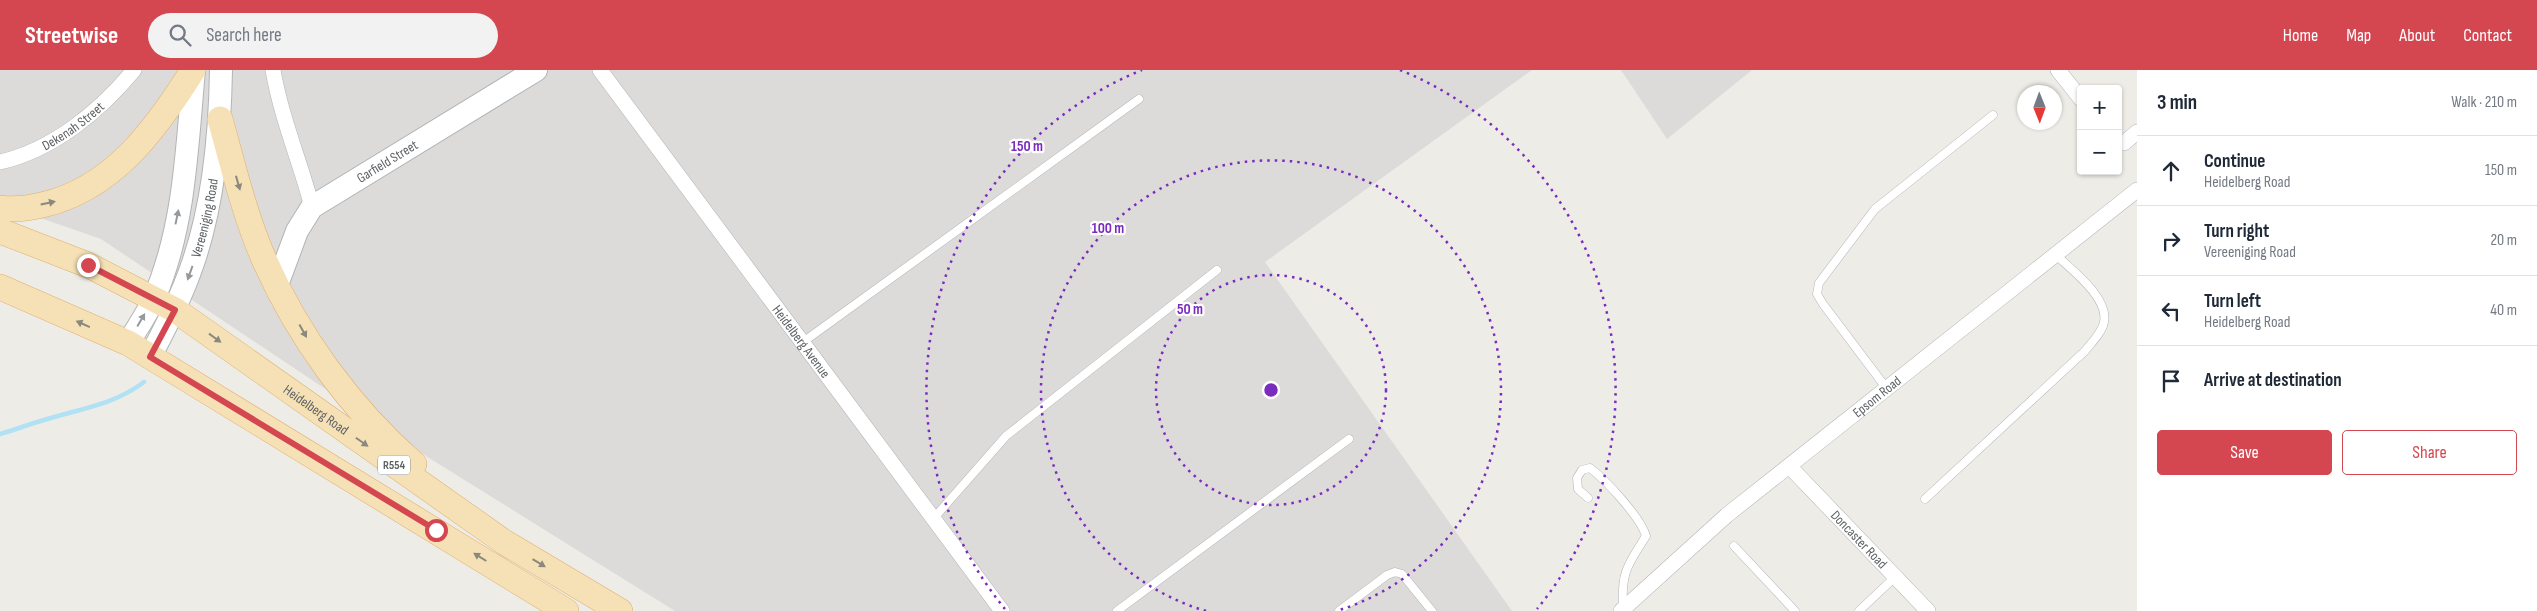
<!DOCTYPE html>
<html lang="en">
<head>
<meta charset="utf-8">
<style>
	body { margin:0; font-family:"Sofia Sans Condensed",sans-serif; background:#f2f2f3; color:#1f2937 }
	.controls { position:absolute; right:15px; top:15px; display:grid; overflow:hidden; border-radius:5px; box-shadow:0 1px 4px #0004 }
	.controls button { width:45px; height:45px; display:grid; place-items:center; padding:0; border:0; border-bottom:1px solid #e0e1e3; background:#fff; color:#1f2937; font:25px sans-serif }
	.compass { position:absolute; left:2017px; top:15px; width:45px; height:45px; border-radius:50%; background:#fff; box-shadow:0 1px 4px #0004; rotate:179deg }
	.stop { position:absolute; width:15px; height:15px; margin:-11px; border:4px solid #d44751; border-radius:50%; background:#fff }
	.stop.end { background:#d44751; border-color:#fff; box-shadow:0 1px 5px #0008 }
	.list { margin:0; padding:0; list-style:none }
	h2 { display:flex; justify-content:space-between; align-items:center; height:65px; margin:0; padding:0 20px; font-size:21px }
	h2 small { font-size:16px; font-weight:400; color:#747a83 }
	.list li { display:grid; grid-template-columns:32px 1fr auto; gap:15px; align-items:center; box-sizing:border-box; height:70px; padding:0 20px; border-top:1px solid #e0e1e3 }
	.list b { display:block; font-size:19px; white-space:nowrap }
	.list p { margin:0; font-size:16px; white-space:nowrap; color:#747a83 }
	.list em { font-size:16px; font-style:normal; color:#747a83 }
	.actions { display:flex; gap:10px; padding:15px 20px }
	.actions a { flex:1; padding:11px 0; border:1px solid #d44751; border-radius:5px; text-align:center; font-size:18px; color:#d44751 }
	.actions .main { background:#d44751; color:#fff }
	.icon { flex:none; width:28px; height:28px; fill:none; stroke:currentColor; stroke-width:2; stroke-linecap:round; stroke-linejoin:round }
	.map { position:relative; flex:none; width:2137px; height:541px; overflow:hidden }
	header { display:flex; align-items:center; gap:30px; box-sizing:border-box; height:70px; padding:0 25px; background:#d44751; color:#fff }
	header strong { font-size:24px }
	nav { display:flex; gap:28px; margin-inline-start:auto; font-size:18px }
	.search { width:350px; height:45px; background:#f2f2f3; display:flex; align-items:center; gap:12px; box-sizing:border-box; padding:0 18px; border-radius:28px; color:#747a83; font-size:19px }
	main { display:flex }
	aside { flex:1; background:#fff }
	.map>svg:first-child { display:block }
	.industrial { fill:#dddbd9 }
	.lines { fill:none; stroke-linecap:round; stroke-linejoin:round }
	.stream { stroke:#b1e1f5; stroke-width:4.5 }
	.lane-casing { stroke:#b2b4b7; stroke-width:9 }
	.street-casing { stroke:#b2b4b7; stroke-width:16 }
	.secondary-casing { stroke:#b1b4b7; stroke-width:24 }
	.primary-casing { stroke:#e0af6e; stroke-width:26 }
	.lane { stroke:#fff; stroke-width:8 }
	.street { stroke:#fff; stroke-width:15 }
	.secondary { stroke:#fff; stroke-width:22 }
	.primary { stroke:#f5e1b5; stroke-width:25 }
	.oneway { fill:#8b887d }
	.oneway2 { fill:#96999b }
	.route { stroke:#d44751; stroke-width:6 }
	.ring { fill:none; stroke:#7b2cbf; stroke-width:2.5; stroke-dasharray:2.5 5 }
	.labels { text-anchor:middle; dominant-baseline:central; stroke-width:4.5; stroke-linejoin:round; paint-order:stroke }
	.shield { fill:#fff; stroke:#8e9193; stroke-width:1 }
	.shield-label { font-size:12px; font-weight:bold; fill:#5e6265 }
	.street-label { font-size:14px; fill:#5e6265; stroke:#fff }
	.centre { fill:#7b2cbf; stroke:#fff; stroke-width:2.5 }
	.ring-label { font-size:15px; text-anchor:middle; font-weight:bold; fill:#7b2cbf; stroke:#fff; stroke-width:4.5; stroke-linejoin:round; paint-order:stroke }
</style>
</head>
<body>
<header>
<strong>Streetwise</strong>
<div class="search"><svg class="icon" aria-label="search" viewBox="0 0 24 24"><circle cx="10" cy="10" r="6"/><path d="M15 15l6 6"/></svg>Search here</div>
<nav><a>Home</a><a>Map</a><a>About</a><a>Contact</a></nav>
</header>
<main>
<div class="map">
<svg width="2137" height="541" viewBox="0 0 2137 541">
	<rect width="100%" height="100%" fill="#eeece7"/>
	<path class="industrial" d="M0 0H1532L1265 192 1512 541H675L421 383 101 169 0 134Z
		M1621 0H1752L1667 69Z"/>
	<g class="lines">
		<path class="stream" d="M0 364C15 360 29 354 44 350 79 339 114 335 144 312"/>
		<defs>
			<path id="lane" d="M803 272 1139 29
				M1887 319 1823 234 1817 224 1819 213 1875 139 1993 45
				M1588 428 1578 419 1577 408 1582 400 1590 398C1606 410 1641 448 1646 466 1627 496 1621 502 1623 539
				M1925 429 2085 281C2091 273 2102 263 2104 252 2109 228 2072 200 2056 185
				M934 448 1006 366 1217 200
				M1734 476 1795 541
				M1117 541 1349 369
				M1339 541 1387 505 1395 502 1402 504 1432 541
				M1859 541 1895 507"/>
			<g id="street">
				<path d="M273 0C281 47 300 91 312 137"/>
				<path id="s1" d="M600 0 1002 541"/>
				<path d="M2058 0 2081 29"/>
				<path d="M2118 73H2124L2137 62"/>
				<path id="s2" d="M0 92C53 80 100 41 134 0"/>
				<path id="s3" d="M1790 397 1928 541"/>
				<path id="s4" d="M1621 541 1727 445 2137 120"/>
			</g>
			<g id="secondary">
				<path id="s5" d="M277 215 297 161 312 137 536 0"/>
				<path d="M128 273C137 258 148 243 155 226 185 155 187 76 194 0"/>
				<path id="s6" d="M150 287C166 256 182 226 193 193 214 132 220 64 221 0"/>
			</g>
			<g id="primary">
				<path d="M220 49C233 95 244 143 263 187 297 265 350 338 414 394"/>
				<path d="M0 138C13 140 29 138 42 135 113 119 156 59 193 0"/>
				<path id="s7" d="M0 161 88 195 175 240 504 472 620 541"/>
				<path d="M0 217 128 273 566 541"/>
			</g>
		</defs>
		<use href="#lane" class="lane-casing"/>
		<use href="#street" class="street-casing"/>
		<use href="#secondary" class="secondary-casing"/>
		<use href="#primary" class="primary-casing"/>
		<use href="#lane" class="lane"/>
		<use href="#street" class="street"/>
		<use href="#secondary" class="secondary"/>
		<use href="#primary" class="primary"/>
	</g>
	<defs><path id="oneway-solid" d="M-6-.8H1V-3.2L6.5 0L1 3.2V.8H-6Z" transform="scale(1.25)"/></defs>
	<g class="oneway">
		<use href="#oneway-solid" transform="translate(238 113) rotate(74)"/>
		<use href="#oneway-solid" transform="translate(48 133) rotate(-12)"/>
		<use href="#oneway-solid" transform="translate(83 254) rotate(-156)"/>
		<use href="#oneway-solid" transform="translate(303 261) rotate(61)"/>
		<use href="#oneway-solid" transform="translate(215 268) rotate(36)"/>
		<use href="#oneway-solid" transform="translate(362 372) rotate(35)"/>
		<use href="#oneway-solid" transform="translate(480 487) rotate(-148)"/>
		<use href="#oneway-solid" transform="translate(539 493) rotate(31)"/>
	</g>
	<g class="oneway2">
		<use href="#oneway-solid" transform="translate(177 147) rotate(-78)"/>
		<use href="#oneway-solid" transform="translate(190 203) rotate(110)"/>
		<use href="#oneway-solid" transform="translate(141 250) rotate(-60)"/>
	</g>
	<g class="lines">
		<path class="route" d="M88 195 175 240 150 287 436 460"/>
	</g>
	<g class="ring">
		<circle cx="1271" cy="320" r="115"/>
		<path d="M1206 541A230 230 0 1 1 1336 541"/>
		<path d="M1005 539A345 345 0 0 1 1142 0M1400 0A345 345 0 0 1 1537 539"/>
	</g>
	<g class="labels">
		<rect class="shield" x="378" y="385.5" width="32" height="19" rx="4"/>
		<g class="shield-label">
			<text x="394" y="395">R554</text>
		</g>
		<g class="street-label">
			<text stroke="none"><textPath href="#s2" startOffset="82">Dekenah Street</textPath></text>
			<text stroke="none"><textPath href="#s5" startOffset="174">Garfield Street</textPath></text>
			<text stroke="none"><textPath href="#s6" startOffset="150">Vereeniging Road</textPath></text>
			<text stroke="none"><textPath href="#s1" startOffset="338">Heidelberg Avenue</textPath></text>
			<text stroke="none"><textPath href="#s4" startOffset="334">Epsom Road</textPath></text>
			<text stroke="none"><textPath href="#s7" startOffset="365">Heidelberg Road</textPath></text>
			<text stroke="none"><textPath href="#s3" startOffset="100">Doncaster Road</textPath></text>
		</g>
	</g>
	<circle cx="1271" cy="320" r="8" class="centre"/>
	<g class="ring-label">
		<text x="1027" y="81">150 m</text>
		<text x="1108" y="163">100 m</text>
		<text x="1190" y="244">50 m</text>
	</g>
</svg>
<div class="controls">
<button>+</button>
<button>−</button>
</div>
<svg class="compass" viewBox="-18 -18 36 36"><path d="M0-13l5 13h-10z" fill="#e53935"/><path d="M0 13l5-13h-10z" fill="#747a83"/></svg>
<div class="stop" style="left:436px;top:460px"></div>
<div class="stop end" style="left:88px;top:195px"></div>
</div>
<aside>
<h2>3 min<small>Walk · 210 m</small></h2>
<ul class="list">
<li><svg class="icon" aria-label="ahead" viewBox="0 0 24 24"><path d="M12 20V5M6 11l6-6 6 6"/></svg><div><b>Continue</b><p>Heidelberg Road</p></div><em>150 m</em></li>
<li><svg class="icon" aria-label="right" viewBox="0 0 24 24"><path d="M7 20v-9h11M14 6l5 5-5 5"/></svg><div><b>Turn right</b><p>Vereeniging Road</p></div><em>20 m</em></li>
<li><svg class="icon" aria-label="left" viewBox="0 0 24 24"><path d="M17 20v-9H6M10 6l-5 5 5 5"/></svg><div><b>Turn left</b><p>Heidelberg Road</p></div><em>40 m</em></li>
<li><svg class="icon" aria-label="arrive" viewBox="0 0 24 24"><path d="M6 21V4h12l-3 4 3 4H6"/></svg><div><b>Arrive at destination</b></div></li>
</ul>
<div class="actions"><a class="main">Save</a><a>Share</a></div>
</aside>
</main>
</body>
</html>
